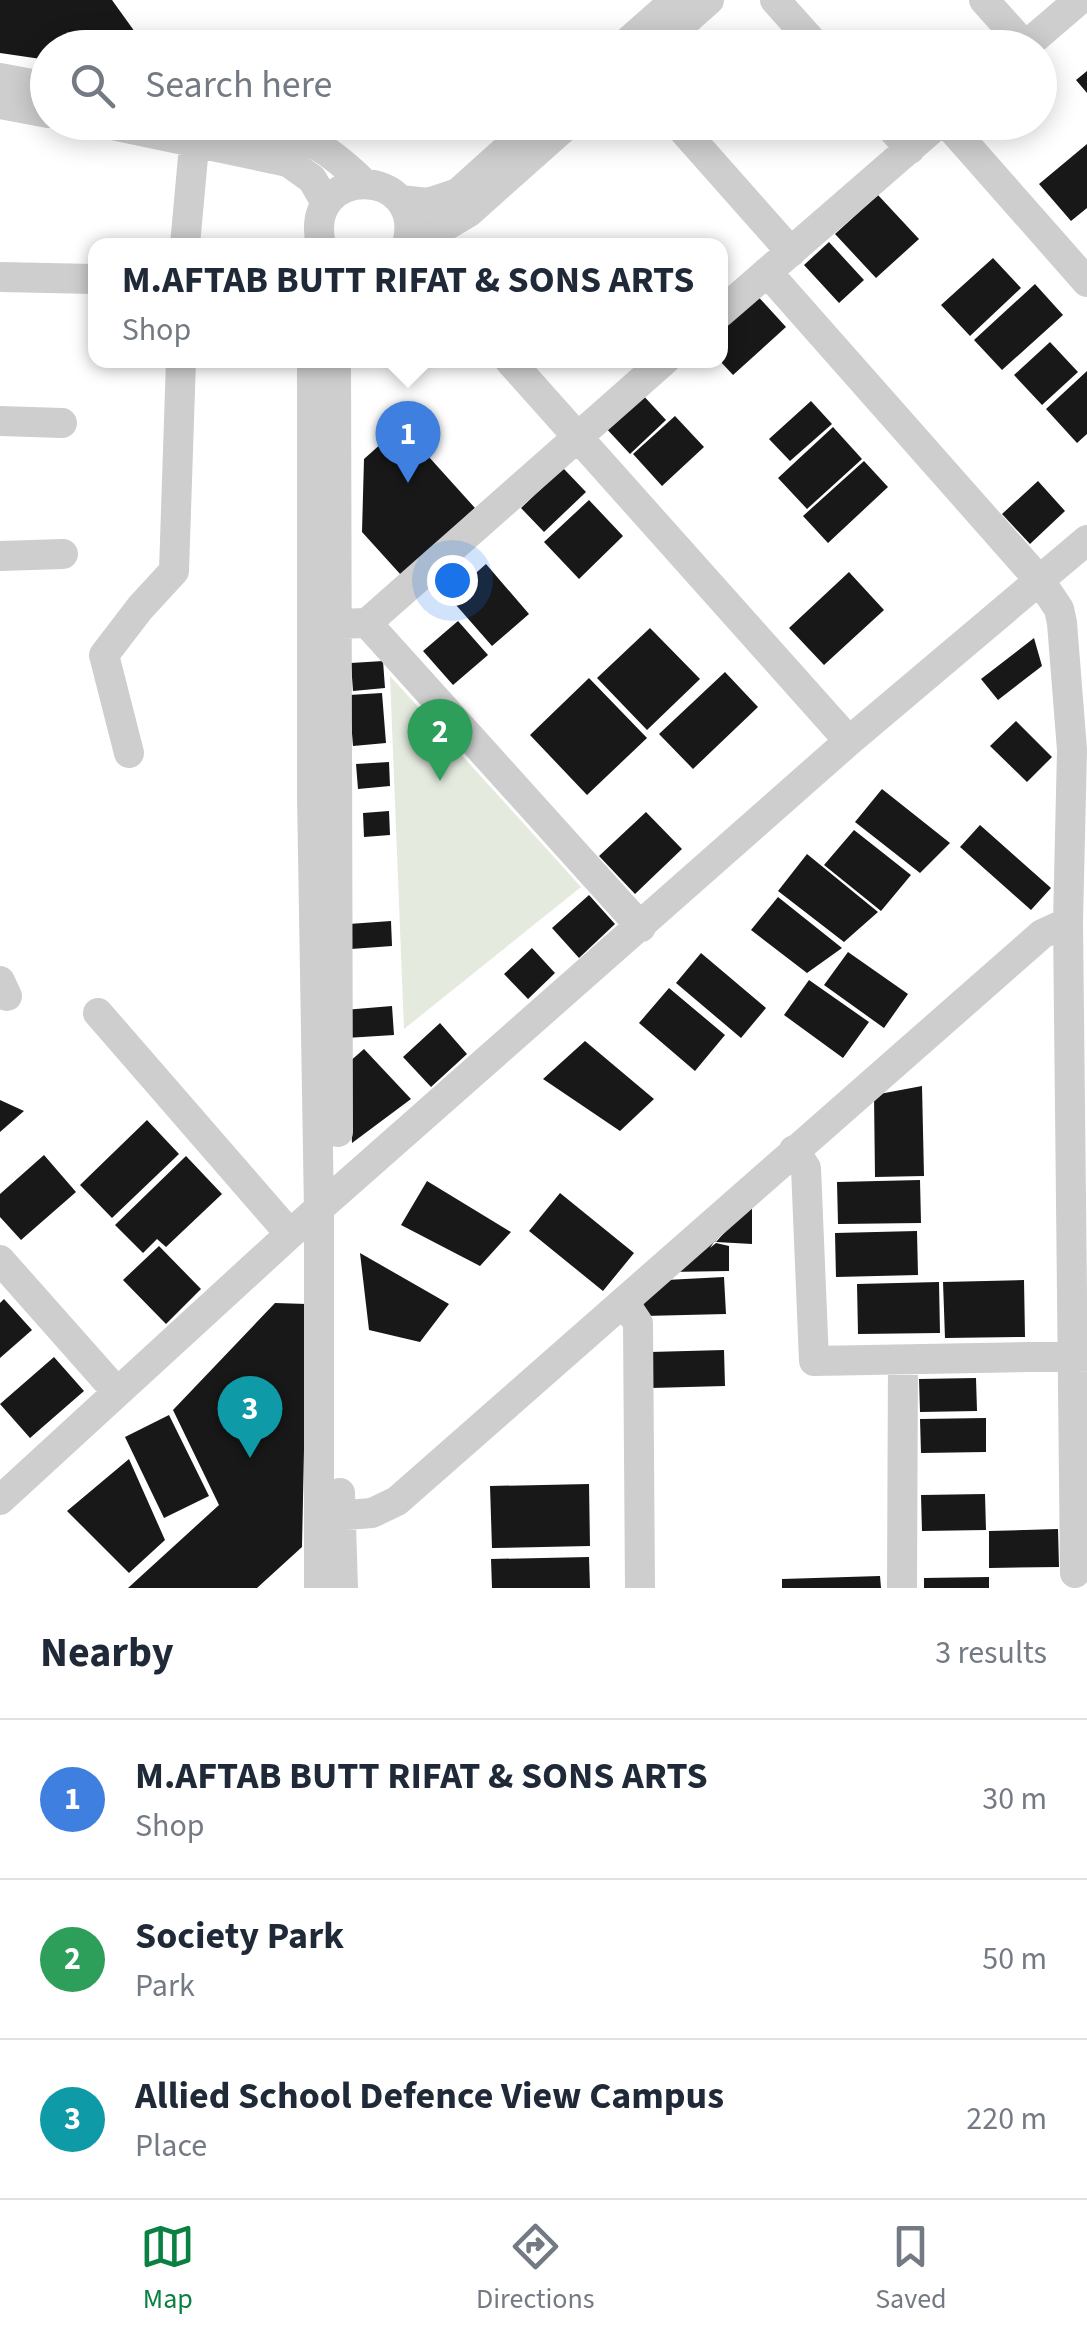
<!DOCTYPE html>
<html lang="en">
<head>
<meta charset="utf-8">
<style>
	body { margin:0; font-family:"Source Sans 3",sans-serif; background:#f6f6f7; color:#1f2937 }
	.you { position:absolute; left:452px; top:580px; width:35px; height:35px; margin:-25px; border:8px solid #fff; border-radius:50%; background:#1a73e8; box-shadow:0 0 0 15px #1a73e833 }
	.badge { display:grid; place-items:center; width:65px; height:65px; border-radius:50%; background:#0b8043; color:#fff; font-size:32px; font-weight:700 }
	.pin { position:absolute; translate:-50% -82px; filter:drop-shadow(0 2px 5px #0008) }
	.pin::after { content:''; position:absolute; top:52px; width:35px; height:30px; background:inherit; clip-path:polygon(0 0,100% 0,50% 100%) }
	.popup { position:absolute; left:88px; top:238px; width:640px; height:130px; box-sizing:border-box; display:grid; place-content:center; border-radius:20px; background:#fff; filter:drop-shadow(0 2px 8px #0005); font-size:32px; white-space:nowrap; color:#747a83 }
	.popup b { font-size:38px; color:#1f2937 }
	.popup::after { content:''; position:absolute; left:50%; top:100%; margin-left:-20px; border:20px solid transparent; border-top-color:#fff }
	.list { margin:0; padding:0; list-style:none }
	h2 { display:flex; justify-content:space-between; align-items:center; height:130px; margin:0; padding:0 40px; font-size:42px }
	h2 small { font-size:32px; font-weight:400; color:#747a83 }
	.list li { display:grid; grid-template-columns:65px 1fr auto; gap:30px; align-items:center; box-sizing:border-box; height:160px; padding:0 40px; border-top:2px solid #e0e1e3 }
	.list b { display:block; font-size:38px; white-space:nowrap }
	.list p { margin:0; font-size:32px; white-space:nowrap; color:#747a83 }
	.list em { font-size:32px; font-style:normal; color:#747a83 }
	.icon { flex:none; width:55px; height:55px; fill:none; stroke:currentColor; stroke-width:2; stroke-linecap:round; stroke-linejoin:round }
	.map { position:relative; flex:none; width:1087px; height:1588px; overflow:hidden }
	.search { position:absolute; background:#fff; box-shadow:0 5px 25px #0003; left:30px; right:30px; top:30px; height:110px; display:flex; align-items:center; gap:25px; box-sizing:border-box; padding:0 35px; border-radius:55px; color:#747a83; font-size:38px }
	.sheet { height:610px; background:#fff }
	nav { display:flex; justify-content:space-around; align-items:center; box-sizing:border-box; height:140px; border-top:2px solid #e0e1e3; background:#fff; font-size:28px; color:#747a83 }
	nav a { display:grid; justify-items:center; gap:5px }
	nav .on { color:#0b8043 }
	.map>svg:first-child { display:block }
	.green { fill:#e4eade }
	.building { fill:#181818 }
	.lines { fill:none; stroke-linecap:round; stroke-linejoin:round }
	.minor { stroke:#cecece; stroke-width:30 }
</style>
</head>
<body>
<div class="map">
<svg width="1087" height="1588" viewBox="0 0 1087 1588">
	<rect width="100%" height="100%" fill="#fff"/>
	<path class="green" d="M390 676 581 887 404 1029Z"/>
	<path class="building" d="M0 0H112L140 39 139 48H48V60L0 53Z
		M1087 71V93L1076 80Z
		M1087 144V208L1071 221 1039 184Z
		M878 195 919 239 876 278 835 234Z
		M829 242 864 280 839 303 804 265Z
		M993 258 1021 288 970 336 941 305Z
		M1035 284 1063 315 1002 370 974 340Z
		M754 292 786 327 733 375 720 361V323Z
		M1050 342 1078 372 1042 405 1014 375Z
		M1087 371V434L1077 443 1046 409Z
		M640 392 666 420 630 454 604 426Z
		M811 401 832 424 790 461 769 439Z
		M675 416 704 447 662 486 633 454Z
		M401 426 475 508 401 575 362 532 364 459Z
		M833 427 862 459 807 509 778 478Z
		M864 461 888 487 828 543 803 516Z
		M563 468 586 492 544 532 521 508Z
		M1038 481 1065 511 1030 544 1002 514Z
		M589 500 623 536 579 579 544 542Z
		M486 564 529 614 492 646 449 597Z
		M849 572 884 610 824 665 789 628Z
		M458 621 488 655 453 685 423 651Z
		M650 628 700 679 647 730 597 678Z
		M1034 638 1042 666 998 700 981 679Z
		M383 661 385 688 353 691 351 663Z
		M725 672 758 707 693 769 659 734Z
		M589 678 647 738 587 795 530 735Z
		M382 693 386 743 353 746 349 695Z
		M1016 721 1052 757 1027 782 990 746Z
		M389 762 390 786 358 789 356 764Z
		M882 789 950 843 920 873 855 822Z
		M389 811 390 835 364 837 363 813Z
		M646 812 682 849 635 894 599 856Z
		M980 825 1051 888 1031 910 960 847Z
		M854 830 911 875 881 911 824 865Z
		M807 854 878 912 844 942 778 891Z
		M589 895 615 924 579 958 552 928Z
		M778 897 842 948 807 973 751 930Z
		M391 921 392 946 351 949 349 924Z
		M532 948 555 973 528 999 504 974Z
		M848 952 908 994 884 1028 824 985Z
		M701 953 766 1008 741 1038 676 983Z
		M809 980 869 1022 843 1058 784 1015Z
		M669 988 725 1035 695 1071 639 1023Z
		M392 1006 394 1035 346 1038 344 1010Z
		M440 1023 467 1054 431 1087 403 1057Z
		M585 1041 654 1099 620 1131 543 1079Z
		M364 1049 411 1099 352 1143 348 1063Z
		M922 1086 924 1176 875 1177 874 1095Z
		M0 1100 24 1111 0 1132Z
		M147 1120 179 1154 112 1218 80 1185Z
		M44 1155 76 1192 21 1240 0 1217V1194Z
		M186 1156 222 1194 166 1247 157 1239 143 1253 115 1225Z
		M920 1180 921 1223 838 1224 837 1182Z
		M427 1181 511 1232 480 1266 401 1225Z
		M560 1193 634 1253 603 1291 529 1231Z
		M752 1201V1244L716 1242Z
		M712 1229 719 1236 715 1242 709 1241 714 1242 710 1248 716 1243 729 1246V1271L667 1272Z
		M917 1231 918 1275 836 1277 835 1233Z
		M159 1246 201 1289 166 1324 123 1280Z
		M360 1253 449 1304 420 1342 369 1330Z
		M724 1277 726 1314 644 1316 643 1289 666 1280Z
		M1024 1280 1025 1337 945 1338 943 1282Z
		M939 1282 940 1333 858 1334 857 1284Z
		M4 1299 32 1330 0 1358V1303Z
		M275 1303 307 1304 302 1547 257 1588H128L219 1505 173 1410Z
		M724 1350 725 1386 651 1388 650 1352Z
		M54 1357 84 1391 30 1438 0 1404Z
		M976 1378 977 1411 920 1412 919 1379Z
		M169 1415 209 1496 164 1518 125 1437Z
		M986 1418V1452L921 1453 920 1419Z
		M129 1459 165 1540 129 1573 67 1511Z
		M589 1484 590 1546 492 1548 490 1486Z
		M985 1494 986 1530 922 1531 921 1495Z
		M1058 1529 1059 1567 989 1568V1531Z
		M589 1557 590 1588H492L491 1559Z
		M880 1576 881 1588H782V1579Z
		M989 1577V1588H924V1578Z"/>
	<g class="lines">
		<path class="minor" d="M775 0 818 48
			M984 0 1025 46
			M621 48 675 0
			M655 48 709 0
			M1023 48 1079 0
			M0 78 48 87
			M0 104 48 113
			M98 122 288 162 312 179 326 203
			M235 122C301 136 314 135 364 183
			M676 122 791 252
			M886 122 910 149
			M946 122 1087 282
			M400 200 428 203 458 193 537 122
			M409 238 442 228 469 212 570 122
			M185 245 196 124
			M321 245C302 163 428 165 407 245
			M767 272 1041 582 1059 609 1062 623 1072 750 1068 922 1075 1573
			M0 277 95 279
			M720 313 940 122
			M312 360V794L319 1211V1588
			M336 360 338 1132
			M509 360 849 741
			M0 421 62 423
			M0 556 63 554
			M367 623 641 927
			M336 624 367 623 665 360
			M129 753 104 655 140 608 174 571 181 360
			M0 981 7 996
			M98 1013 290 1234
			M794 1150 806 1168 814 1361 1087 1356
			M0 1260 117 1392
			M624 1302 638 1323 640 1588
			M340 1493 343 1588
			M0 1500 290 1234 849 741 1087 540
			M321 1517 372 1513 397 1501 1042 934 1068 922
			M902 1588 903 1360"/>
	</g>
</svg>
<div class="you"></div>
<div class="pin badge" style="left:408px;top:483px;background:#3f7fe0">1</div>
<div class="popup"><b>M.AFTAB BUTT RIFAT &amp; SONS ARTS</b>Shop</div>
<div class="pin badge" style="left:440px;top:781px;background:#2e9e5b">2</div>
<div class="pin badge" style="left:250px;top:1458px;background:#0f9aa8">3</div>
<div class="search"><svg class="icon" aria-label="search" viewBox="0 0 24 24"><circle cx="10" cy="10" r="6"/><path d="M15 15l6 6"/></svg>Search here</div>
</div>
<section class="sheet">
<h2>Nearby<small>3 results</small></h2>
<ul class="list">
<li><span class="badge" style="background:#3f7fe0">1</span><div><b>M.AFTAB BUTT RIFAT &amp; SONS ARTS</b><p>Shop</p></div><em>30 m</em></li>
<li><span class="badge" style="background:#2e9e5b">2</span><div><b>Society Park</b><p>Park</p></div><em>50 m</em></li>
<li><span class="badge" style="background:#0f9aa8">3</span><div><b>Allied School Defence View Campus</b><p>Place</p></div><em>220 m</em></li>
</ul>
</section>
<nav>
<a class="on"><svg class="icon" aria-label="map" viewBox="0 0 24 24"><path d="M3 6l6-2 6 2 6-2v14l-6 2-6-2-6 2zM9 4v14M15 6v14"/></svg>Map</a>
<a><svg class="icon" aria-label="directions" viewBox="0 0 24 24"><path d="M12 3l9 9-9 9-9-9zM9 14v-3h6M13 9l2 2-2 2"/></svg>Directions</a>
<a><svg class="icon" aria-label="saved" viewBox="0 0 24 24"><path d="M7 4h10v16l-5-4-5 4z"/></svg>Saved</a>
</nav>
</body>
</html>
